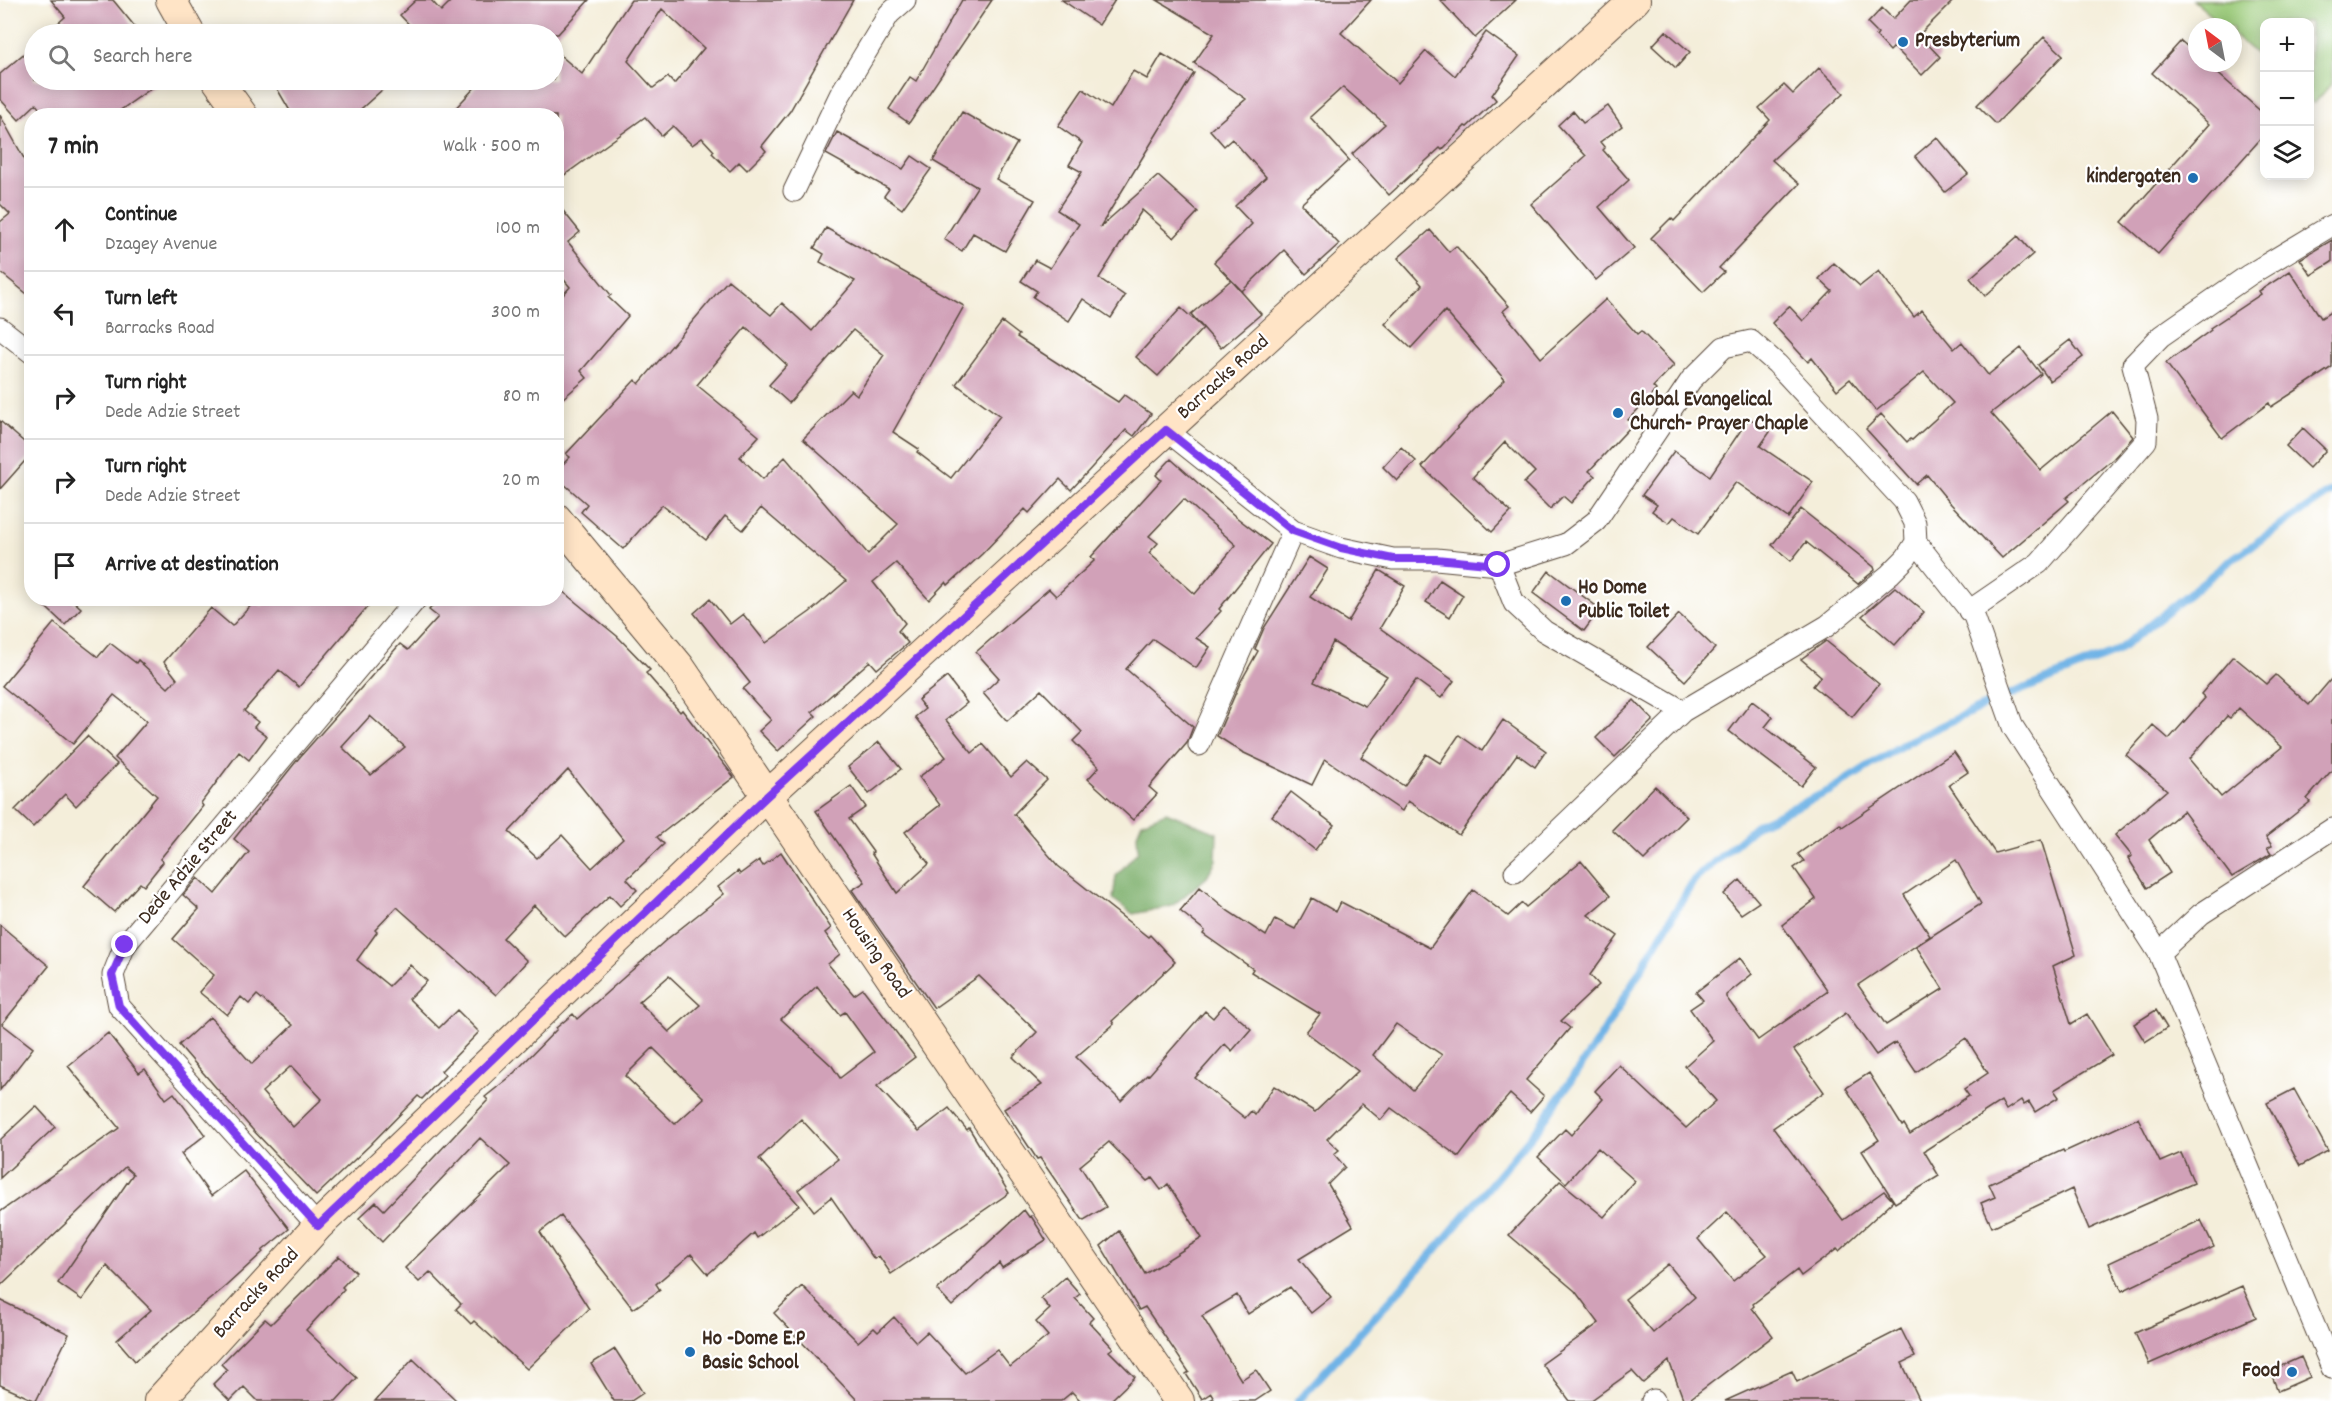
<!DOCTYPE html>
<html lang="en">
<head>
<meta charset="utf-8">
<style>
	body { margin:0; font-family:Dekko,sans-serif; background:#f6f6f6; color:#222 }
	.controls { position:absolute; right:18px; top:18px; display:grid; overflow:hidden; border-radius:12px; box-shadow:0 3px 15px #0003 }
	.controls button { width:54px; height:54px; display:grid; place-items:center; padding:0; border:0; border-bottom:2px solid #e0e0e0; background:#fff; color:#222; font:30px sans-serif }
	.compass { position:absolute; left:2188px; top:18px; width:54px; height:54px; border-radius:50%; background:#fff; box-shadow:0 3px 15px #0003; rotate:328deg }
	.stop { position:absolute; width:18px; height:18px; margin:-14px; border:4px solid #7c3aed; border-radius:50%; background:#fff }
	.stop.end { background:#7c3aed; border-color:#fff; box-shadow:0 2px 6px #0008 }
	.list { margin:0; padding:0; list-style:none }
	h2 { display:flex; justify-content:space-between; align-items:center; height:78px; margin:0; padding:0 24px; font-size:26px }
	h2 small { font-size:20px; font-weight:400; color:#767676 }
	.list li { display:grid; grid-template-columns:39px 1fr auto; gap:18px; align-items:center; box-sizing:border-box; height:84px; padding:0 24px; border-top:2px solid #e0e0e0 }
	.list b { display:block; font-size:22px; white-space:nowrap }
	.list p { margin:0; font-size:20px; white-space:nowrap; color:#767676 }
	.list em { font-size:20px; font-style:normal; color:#767676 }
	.icon { flex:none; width:33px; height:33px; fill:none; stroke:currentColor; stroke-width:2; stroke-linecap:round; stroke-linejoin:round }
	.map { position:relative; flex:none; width:2332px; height:1401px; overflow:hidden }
	.search { position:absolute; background:#fff; box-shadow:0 3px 15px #0003; left:24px; top:24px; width:540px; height:66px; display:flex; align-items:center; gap:15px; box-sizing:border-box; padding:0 21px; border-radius:33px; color:#767676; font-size:22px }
	.panel { position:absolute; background:#fff; box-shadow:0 3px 15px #0003; left:24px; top:108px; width:540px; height:498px; border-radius:24px }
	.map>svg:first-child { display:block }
	.green { fill:#9bcb7a; stroke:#6b7a4c; stroke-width:1.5 }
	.forest { fill:#7caf6a; stroke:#5c6c44; stroke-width:1.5 }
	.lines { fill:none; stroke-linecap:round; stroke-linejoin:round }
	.stream { stroke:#70b3e6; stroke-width:8 }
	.building { fill:#d1a1b8; fill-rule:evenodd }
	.street-casing { stroke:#57473a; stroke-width:23 }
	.secondary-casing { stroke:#57473a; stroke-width:32 }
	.street { stroke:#fff; stroke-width:21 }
	.secondary { stroke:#ffe4c6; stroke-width:30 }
	.route { stroke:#7c3aed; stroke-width:8 }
	.poi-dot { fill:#1f6fb2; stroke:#fff; stroke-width:2 }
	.labels { text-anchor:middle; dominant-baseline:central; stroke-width:4.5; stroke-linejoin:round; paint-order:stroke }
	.poi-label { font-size:21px; font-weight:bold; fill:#3b2a1e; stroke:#fff; text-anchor:start }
	.street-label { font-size:21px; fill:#3b2a1e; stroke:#fff }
</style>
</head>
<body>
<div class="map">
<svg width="2332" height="1401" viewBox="0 0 2332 1401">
	<rect width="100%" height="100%" fill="#fff"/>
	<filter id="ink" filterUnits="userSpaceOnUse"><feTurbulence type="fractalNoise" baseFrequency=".0167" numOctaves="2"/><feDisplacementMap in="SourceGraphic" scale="12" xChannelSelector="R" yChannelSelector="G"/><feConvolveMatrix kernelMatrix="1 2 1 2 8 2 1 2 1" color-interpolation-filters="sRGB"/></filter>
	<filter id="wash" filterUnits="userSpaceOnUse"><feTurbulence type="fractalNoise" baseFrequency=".008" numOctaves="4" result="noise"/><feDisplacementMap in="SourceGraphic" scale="24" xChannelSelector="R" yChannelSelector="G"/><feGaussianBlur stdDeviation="1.35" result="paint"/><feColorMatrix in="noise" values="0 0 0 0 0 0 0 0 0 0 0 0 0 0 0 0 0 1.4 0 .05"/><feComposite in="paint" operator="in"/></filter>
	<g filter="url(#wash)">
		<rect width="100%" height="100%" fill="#f4eeda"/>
		<path class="green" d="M2193 0H2332V83L2314 104 2310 100V22H2264V61L2233 34V27H2225Z"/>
		<path class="forest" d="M1166 812 1217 833 1216 860 1206 878 1172 906 1133 914 1113 899 1116 876 1138 851 1137 834 1142 822Z"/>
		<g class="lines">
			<path class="stream" d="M1298 1401 1433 1253 1539 1127 1600 1038 1694 880 1758 824 1829 791 1907 742 1994 701 2116 652 2235 557 2332 491"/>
		</g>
		<g id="blocks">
			<path class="building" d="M51 0H113L141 34H46L65 17Z
				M416 0H431L441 11 452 0H589L558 34H418L400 15Z
				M631 0H853L790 111 762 146 766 151 747 170 739 162 730 171 712 153 714 151 702 138 692 145 673 126 662 136 645 117 556 181V116H541L533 109 526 116H448L482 80H554V50L582 74ZM662 9 704 48 674 84 668 77 653 88 628 61Z
				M962 0H992L909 123 889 109 910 77 916 81Z
				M1062 0H1115L1099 25Z
				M1157 0H1371L1341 33 1398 83 1426 51 1455 76 1486 32 1519 56 1492 95 1496 100 1467 127 1465 126 1442 150 1440 148 1389 195 1352 154 1385 124 1343 87 1310 117 1349 160 1301 204 1339 244 1306 274 1284 250 1242 291 1214 262 1252 224 1235 206 1266 177 1232 139 1224 146 1210 130 1246 99 1194 63 1214 34Z
				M1440 0H1516L1475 38Z
				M1911 0H1954L1919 35 1940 57 1922 75 1894 47 1890 51 1876 36 1878 33 1868 23 1882 8 1893 19Z
				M1666 31 1690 52 1676 68 1652 46Z
				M2044 37 2063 55 1996 124 1977 105Z
				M2181 41 2197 55V63H2206L2265 115V134L2158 254 2122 222 2209 124 2152 73Z
				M34 45V80H163L112 116H45L36 104 19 120 0 99V74Z
				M1162 54 1194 73 1100 227 1158 176 1198 212 1174 238 1142 210 1099 278 1125 296 1111 318 1083 299 1069 321 1033 297 1037 291 1021 281 1035 260 1050 268 1079 224 1057 210 1082 172 1069 165 1082 143 1058 126 1083 89 1111 108 1133 71 1147 79Z
				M1819 68 1844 93 1772 160 1799 184 1719 268 1724 272 1703 292 1651 238 1671 218 1674 221 1770 120 1759 108 1784 85 1793 94Z
				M272 80H393L353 116H293Z
				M1608 106 1622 126 1600 142 1605 148 1603 150 1629 180 1599 207 1634 248 1596 280 1531 204 1586 156 1558 125 1573 111 1583 123Z
				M962 112 1017 143 996 179 1035 200 1005 251 973 233 962 251 944 239 977 187 933 161Z
				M0 115 32 173V298L0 272V222L10 214 0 204Z
				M837 132 903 169 912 156 931 169 902 209 884 196 889 189 826 154Z
				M1937 137 1968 174 1945 192 1915 156Z
				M556 202 580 232 568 242 611 295 608 297 628 316 581 371 587 378 556 404V303L570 287 556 270Z
				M826 228 964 306 893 432 919 449 917 452 951 478 1000 416 956 384 1002 322 1019 335 1017 337 1118 402 1124 395 1151 414 1134 436 1126 430 1071 490 1060 479 1029 513 1025 509 982 554 948 585 946 582 929 600 896 563 873 582 905 623 898 631 908 643 877 669 870 661 812 712 816 716 778 751 759 731 771 720 743 689 750 683 694 613 710 599 730 624 743 614 766 643 810 612 846 581 761 508 743 530 725 516 706 540 662 505 623 549 581 512 587 504 556 477V471L570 457 566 454 635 380 639 384 728 280 771 315 782 303 812 331 855 281 820 262 824 254 814 248ZM746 327 787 365 769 385 789 403 853 330 884 355 857 395 851 390 803 439 898 524 868 554 785 457 763 479 740 457 759 436 697 385Z
				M1430 230 1449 252 1456 246 1509 306 1503 311 1541 358 1606 299 1637 334 1641 331 1674 365 1653 387 1656 390 1628 420 1633 424 1589 471 1595 476 1571 503 1563 496 1550 509 1524 483 1535 472 1505 442 1473 477 1511 512 1492 532 1422 467 1473 411 1505 380 1445 311 1411 348 1385 324 1422 285 1398 258Z
				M2018 236 2033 254 1985 296 1970 278Z
				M2332 240V262L2311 275 2300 259Z
				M1834 263 1860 286 1879 271 1914 317 1922 310 1954 349 1962 342 1988 375 2021 348 2041 374 1991 413 2041 470 2112 411 2133 437 2113 459 2066 498 2069 501 2002 558 1950 503 1927 475 1916 484 1866 429 1881 414 1907 442 1910 439 1912 440 1953 403 1924 372 1876 411 1850 379 1837 390 1812 358 1808 362 1772 323 1789 306 1803 321 1832 291 1819 279Z
				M2290 271 2321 318 2332 311V367L2271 407 2269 403 2222 438 2166 363 2211 330 2210 328 2261 294 2259 291Z
				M1231 280 1261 314 1221 348 1191 314Z
				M1181 308 1203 328 1158 376 1136 357Z
				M2070 340 2083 357 2050 381 2038 365Z
				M1749 418 1770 432 1760 446 1813 482 1788 518 1736 482 1698 534 1674 517 1669 523 1652 511 1657 505 1642 495 1674 451 1710 476Z
				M0 421 32 449V453L0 489Z
				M2303 428 2326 450 2309 468 2286 446Z
				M1401 447 1416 461 1397 481 1383 467Z
				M1171 459 1236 517 1271 544 1219 609 1221 611 1196 638 1210 647 1196 668 1153 639 1126 669 1193 727 1187 743 1149 787 1157 794 1133 820 1088 779 1099 767 1073 741 1082 732 1041 690 1007 721 983 693 999 678 976 652 1049 589 1056 596 1095 560 1091 557 1161 480 1156 475ZM1184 499 1236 545 1195 594 1149 553 1158 543 1149 536Z
				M1801 509 1874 567 1875 570 1858 584 1806 542 1791 561 1772 545Z
				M1309 557 1328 569 1310 597 1348 622 1379 570 1405 586 1380 628 1454 681 1441 698 1416 680 1361 757 1404 786 1426 754 1440 763 1459 735 1482 751 1503 720 1546 751 1535 767 1517 754 1459 835 1408 801 1402 811 1325 759 1312 785 1242 752 1217 736 1240 683 1258 651 1255 649 1264 628ZM1333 642 1387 676 1365 706 1314 682Z
				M1549 571 1600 609 1584 631 1533 593Z
				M1440 580 1463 595 1450 617 1426 602Z
				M556 586 617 636 650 670 646 673 680 712 682 710 734 777 657 837 664 844 627 879 637 890 620 906 610 895 565 937 534 905 503 938 527 961 496 995 397 907 375 930 377 932 357 960 389 986 410 965 427 981 409 999 439 1028 457 1010 479 1032 441 1071 445 1075 422 1099 418 1096 369 1146 316 1196 252 1129 179 1045 210 1017 252 1064 293 1025 257 995 249 1004 241 997 227 1015 199 992 214 975 173 939 199 909 183 895 198 878 215 894 249 852 234 839 299 758 400 644 408 650 438 617 429 610 439 598H556ZM370 716 405 747 371 775 342 747ZM568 770 623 839 592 868 562 835 537 858 509 832ZM291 1066 322 1099 293 1127 262 1092Z
				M1895 587 1924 612 1895 645 1862 616Z
				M36 598H70L81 608 65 625Z
				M270 598H375L299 687 279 670 244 711 258 722 254 727 267 736 249 760 239 752 201 803 203 806 160 859 163 862 144 886 140 883 114 912 84 886 157 796 115 758 147 721 114 695 73 744 2 686 54 623 98 657 110 643 136 663 138 660 168 688 177 679 164 662 211 608 232 626 256 600 262 606Z
				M1679 614 1715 648 1685 681 1648 647Z
				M1826 641 1879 684 1852 717 1813 686 1821 676 1801 659Z
				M2233 656 2267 684 2276 675 2309 705 2332 678V770L2307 799 2310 802 2266 837 2272 846 2267 848 2271 854 2232 877 2183 811 2149 840 2170 873 2147 888 2128 858 2132 856 2115 835 2167 790 2126 755 2153 725 2169 739 2205 698 2201 694ZM2239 708 2282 747 2221 797 2189 759 2227 716 2230 718Z
				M947 677 967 703 946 720 972 753 983 744 1011 777 1027 762 1047 780 1014 814 1058 866 1148 937 1150 935 1175 962 1112 1021 1114 1024 1076 1057 1121 1101 1148 1074 1149 1075 1205 1011 1213 1018 1224 1005 1251 1029 1232 1051 1225 1044 1195 1078 1245 1118 1251 1111 1255 1115 1274 1086 1315 1112 1358 1071 1306 1032 1320 1014 1251 972 1253 969 1203 934 1205 931 1180 911 1200 887 1228 911 1266 936 1275 919 1295 929 1312 898 1336 912 1341 902 1430 948 1473 890 1508 916 1522 903 1526 907 1581 861 1610 896 1588 915 1618 936 1590 975 1599 985 1561 1021 1570 1028 1526 1080 1544 1096 1530 1112 1510 1094 1481 1128 1459 1157 1391 1108 1381 1120 1362 1104 1327 1139 1339 1150 1334 1154 1345 1167 1328 1184 1353 1226 1299 1259 1331 1297 1311 1313 1290 1287 1248 1314 1237 1295 1202 1316 1241 1380 1256 1370 1270 1391 1255 1401H1208L1214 1398 1211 1393 1202 1399 1186 1374 1189 1372 1145 1307 1139 1310 1101 1246 1119 1231 1145 1274 1202 1238 1168 1184 1161 1190 1152 1178 1147 1181 1109 1142 1080 1166 1106 1207 1084 1220 1082 1219 1040 1158 1037 1159 1004 1109 1042 1085 1013 1057 1037 1032 979 976 934 1008 852 890 865 882 816 811 851 786 866 807 849 819 873 852 871 853 897 893 929 864 905 832 940 805 919 777 946 757 915 717 925 709 918 700ZM1396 1024 1442 1055 1413 1090 1373 1055Z
				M1634 700 1653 720 1615 757 1596 738Z
				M1752 701 1773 717 1765 727 1816 767 1801 786 1729 731Z
				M87 736 117 764 76 806 65 794 33 827 15 810Z
				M879 742 901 769 869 794 848 767Z
				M1954 752 1968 772 1949 785 1995 853 2041 840 2076 955 2053 966 2071 1024 2087 1014 2112 1055 2054 1090 2059 1097 2035 1112 2029 1102 2024 1105 2021 1100 2006 1110 2001 1101 1924 1151 1939 1176 1895 1203 1862 1151 1879 1140 1846 1088 1869 1073 1902 1126 1904 1124 1910 1134 1969 1096 1964 1089 1988 1073 1966 1038 1916 1072 1896 1042 1876 1055 1846 1013 1794 1050 1824 1092 1773 1128 1843 1220 1884 1191 1893 1201 1839 1251 1837 1249 1801 1276 1797 1270 1753 1304 1754 1306 1752 1308 1773 1336 1687 1401H1684L1669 1361 1643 1383 1632 1371 1590 1401H1570L1542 1364 1599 1323 1575 1291 1509 1235 1560 1181 1604 1217 1635 1181 1598 1148 1566 1183 1538 1157 1565 1129 1571 1135 1603 1099 1595 1091 1619 1065 1686 1128 1716 1101 1685 1066 1713 1041 1690 1009 1703 1000 1696 992 1740 958 1752 974 1726 995V997L1758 1040 1828 991 1782 925 1816 899 1794 868 1804 861 1798 854 1840 824 1842 827ZM1956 860 1981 904 1916 946 1943 989 1886 1025 1858 985 1930 936 1904 895ZM1727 1212 1767 1255 1733 1281 1698 1239ZM1668 1264 1695 1297 1653 1333 1625 1299Z
				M1655 786 1687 817 1644 860 1612 830Z
				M1291 792 1334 825 1315 850 1272 816Z
				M781 852 831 928 825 933 840 954 828 964 854 995 863 989 915 1057 877 1086 919 1131 949 1108 967 1130 969 1128 1009 1193 891 1274 879 1256 874 1259 831 1197 814 1211 798 1190 838 1159 801 1119 759 1159 799 1205 757 1238 754 1233 708 1274 691 1254 656 1284 660 1290 633 1309 561 1216 540 1232 589 1309 527 1369 474 1321 471 1324 456 1309 461 1304 430 1272 419 1282 405 1268 510 1165 480 1138 382 1242 359 1218 376 1202 384 1210 488 1100 485 1097 510 1077 557 1029 556 1028 573 1014 577 1019 666 940 724 894 718 887 738 871 740 874 759 860 763 866ZM669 976 700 1005 669 1032 639 1002ZM817 986 840 1015 845 1012 874 1052 840 1078 832 1066 781 1019ZM653 1048 704 1098 675 1124 625 1076Z
				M1740 880 1759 902 1741 914 1724 894Z
				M0 925 49 966 2 1024 33 1048 0 1090Z
				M2156 1010 2167 1028 2145 1042 2134 1024Z
				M108 1033 139 1073 145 1069 166 1099 174 1093 205 1135 181 1154 211 1196 244 1171 289 1229 262 1251 263 1252 226 1286 135 1361 117 1340 151 1310 107 1266 82 1300 58 1283 133 1174 125 1167 0 1286V1212L119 1128 68 1066Z
				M2294 1089 2328 1151 2300 1166 2267 1103Z
				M36 1106 55 1127 0 1178V1140Z
				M2138 1118 2160 1162 2181 1153 2194 1183 2089 1229 2072 1189 1992 1227 1981 1203 1995 1197 1989 1184 2063 1150 2064 1152Z
				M1024 1210 1029 1217 1031 1216 1046 1240 1002 1268 999 1263 952 1306 937 1290Z
				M2201 1220 2214 1247 2122 1291 2109 1263Z
				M339 1256 356 1272 342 1287 344 1289 306 1330 357 1378 336 1401H258L244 1387 230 1401 213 1384 227 1370 221 1364 265 1319 271 1324Z
				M1065 1277 1080 1294 1075 1298 1093 1318 1089 1322 1113 1348 1109 1351 1135 1377 1110 1401H1081L1072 1392 1061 1401H858L774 1313 802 1286 858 1342 874 1328 878 1332 894 1317 916 1342 927 1332 965 1373 997 1350 1010 1367 1048 1336 1036 1322 1050 1309 1041 1298Z
				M2242 1286 2256 1317 2149 1364 2135 1333Z
				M0 1300 69 1334 36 1401 0 1385Z
				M1901 1329 1915 1357 1902 1363 1920 1401H1725L1792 1371 1797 1382Z
				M615 1349 643 1393 631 1401H614L591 1364Z
				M2301 1357 2310 1377 2278 1391 2270 1371Z
				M413 1359 457 1401H375Z"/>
		</g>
	</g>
	<g filter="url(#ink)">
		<use href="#blocks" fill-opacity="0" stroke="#57473a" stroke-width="1.5"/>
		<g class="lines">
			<defs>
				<path id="street" d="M794 191 840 95 889 14 905 0
					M0 328 32 353
					M1166 430 1293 531 1341 548 1393 559H1436L1499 565 1566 544 1596 521 1691 380 1724 347 1751 341 1777 364 1904 501 1915 523 1916 542 1906 558 1890 574 1827 626 1683 711 1544 631 1514 603 1499 565
					M1916 542 1974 616 2013 727 2159 953
					M1969 611 2039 563 2146 441 2147 419 2133 365 2161 336 2249 275 2332 225
					M1199 745 1293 531
					M2332 829 2201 914 2159 953 2332 1368
					M1515 872 1683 711
					M318 1226 119 1006 113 975 125 945 417 598
					M1652 1401 1654 1400"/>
				<path id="secondary" d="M171 0 190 34
					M217 80 243 116
					M556 518 679 666 1179 1401
					M159 1401 318 1226 767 796 1635 0"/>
			</defs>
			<use href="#street" class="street-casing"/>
			<use href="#secondary" class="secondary-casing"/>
			<use href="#street" class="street"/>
			<use href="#secondary" class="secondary"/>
		</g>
	</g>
	<g class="lines" filter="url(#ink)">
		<path class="route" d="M125 945 112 975 119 1006 318 1226 767 796 1166 430 1293 531 1341 548 1393 559H1436L1498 565"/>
	</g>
	<g class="poi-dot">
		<circle cx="1903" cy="42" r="6"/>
		<circle cx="2193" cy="178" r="6"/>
		<circle cx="1618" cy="413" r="6"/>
		<circle cx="1566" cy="601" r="6"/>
		<circle cx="690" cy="1352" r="6"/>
		<circle cx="2292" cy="1372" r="6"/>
	</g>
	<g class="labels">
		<g class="poi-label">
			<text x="1915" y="42">Presbyterium</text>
			<text x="2181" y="178" text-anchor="end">kindergaten</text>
			<text x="1630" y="401">Global Evangelical<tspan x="1630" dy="24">Church- Prayer Chaple</tspan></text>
			<text x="1578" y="589">Ho Dome<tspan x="1578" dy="24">Public Toilet</tspan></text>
			<text x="702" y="1340">Ho -Dome E.P<tspan x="702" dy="24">Basic School</tspan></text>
			<text x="2280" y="1372" text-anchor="end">Food</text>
		</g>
		<g class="street-label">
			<text transform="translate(1224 378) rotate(-42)">Barracks Road</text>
			<text transform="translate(189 868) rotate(-50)">Dede Adzie Street</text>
			<text transform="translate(875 954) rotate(55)">Housing Road</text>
			<text transform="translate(257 1294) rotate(-47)">Barracks Road</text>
		</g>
	</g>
</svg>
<div class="controls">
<button>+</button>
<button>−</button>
<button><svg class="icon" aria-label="layers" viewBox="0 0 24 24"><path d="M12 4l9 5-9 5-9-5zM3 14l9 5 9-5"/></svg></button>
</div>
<svg class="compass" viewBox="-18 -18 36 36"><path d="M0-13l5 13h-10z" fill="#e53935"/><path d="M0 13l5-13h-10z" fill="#767676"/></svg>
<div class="stop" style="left:1498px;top:565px"></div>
<div class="stop end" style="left:125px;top:945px"></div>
<div class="search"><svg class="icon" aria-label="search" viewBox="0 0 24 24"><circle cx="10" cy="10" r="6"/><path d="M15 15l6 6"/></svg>Search here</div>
<section class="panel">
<h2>7 min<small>Walk · 500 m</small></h2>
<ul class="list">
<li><svg class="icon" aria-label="ahead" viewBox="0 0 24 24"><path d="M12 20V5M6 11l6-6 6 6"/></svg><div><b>Continue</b><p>Dzagey Avenue</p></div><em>100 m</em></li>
<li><svg class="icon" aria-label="left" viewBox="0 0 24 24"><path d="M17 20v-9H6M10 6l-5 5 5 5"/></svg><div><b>Turn left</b><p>Barracks Road</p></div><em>300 m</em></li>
<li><svg class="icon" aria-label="right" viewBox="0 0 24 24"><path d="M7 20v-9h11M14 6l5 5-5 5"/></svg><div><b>Turn right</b><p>Dede Adzie Street</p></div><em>80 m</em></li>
<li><svg class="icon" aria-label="right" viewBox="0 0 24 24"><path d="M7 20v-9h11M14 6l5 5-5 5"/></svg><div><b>Turn right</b><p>Dede Adzie Street</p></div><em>20 m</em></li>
<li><svg class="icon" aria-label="arrive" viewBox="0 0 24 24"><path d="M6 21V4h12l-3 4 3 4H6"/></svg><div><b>Arrive at destination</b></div></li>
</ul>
</section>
</div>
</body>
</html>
